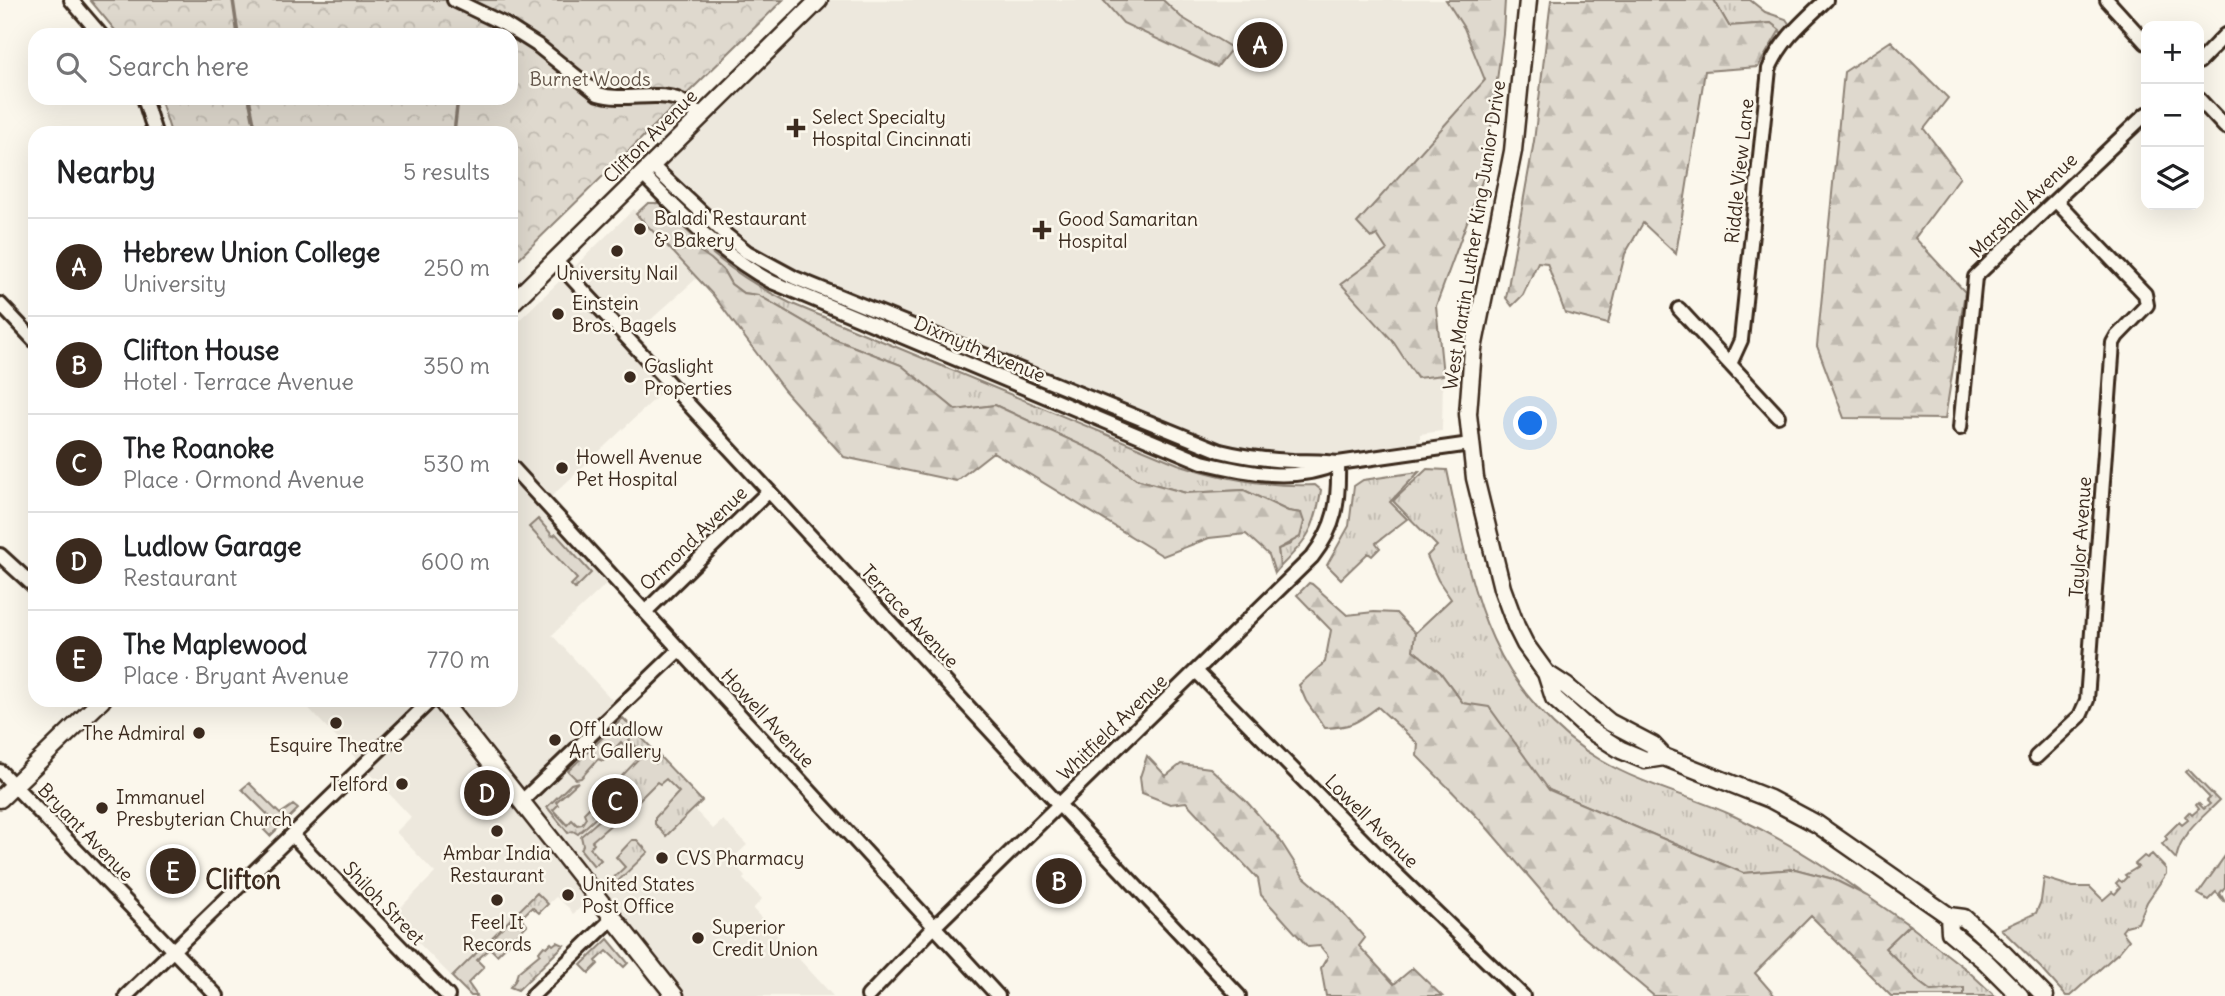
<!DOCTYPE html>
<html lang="en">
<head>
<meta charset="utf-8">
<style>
	body { margin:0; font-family:Delius,sans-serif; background:#f6f6f6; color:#202124 }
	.controls { position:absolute; right:21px; top:21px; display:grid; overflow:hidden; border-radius:14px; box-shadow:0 7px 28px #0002 }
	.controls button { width:63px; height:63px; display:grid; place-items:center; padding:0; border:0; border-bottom:2px solid #e0e0e0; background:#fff; color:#202124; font:35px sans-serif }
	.you { position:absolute; left:1531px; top:424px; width:24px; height:24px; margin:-18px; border:5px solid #fff; border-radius:50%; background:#1a73e8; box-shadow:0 0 0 10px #1a73e833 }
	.badge { display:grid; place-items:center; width:46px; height:46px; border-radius:50%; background:#3b2a1e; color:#fff; font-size:23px; font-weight:700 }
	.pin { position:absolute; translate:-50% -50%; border:4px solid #fff; box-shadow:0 2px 7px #0006 }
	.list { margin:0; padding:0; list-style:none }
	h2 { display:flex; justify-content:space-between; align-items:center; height:91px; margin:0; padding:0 28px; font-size:30px }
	h2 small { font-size:23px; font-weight:400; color:#757577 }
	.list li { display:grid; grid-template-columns:46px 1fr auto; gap:21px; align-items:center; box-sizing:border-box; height:98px; padding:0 28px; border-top:2px solid #e0e0e0 }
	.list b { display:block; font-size:26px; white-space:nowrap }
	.list p { margin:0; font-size:23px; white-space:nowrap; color:#757577 }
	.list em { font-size:23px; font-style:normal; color:#757577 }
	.icon { flex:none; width:38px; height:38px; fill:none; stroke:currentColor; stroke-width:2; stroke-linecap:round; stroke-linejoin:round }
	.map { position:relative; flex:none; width:2225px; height:996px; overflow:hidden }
	.search { position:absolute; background:#fff; box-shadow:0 7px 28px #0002; left:28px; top:28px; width:490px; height:77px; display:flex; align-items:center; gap:18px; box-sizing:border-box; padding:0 24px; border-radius:21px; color:#757577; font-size:26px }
	.panel { position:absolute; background:#fff; box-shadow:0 7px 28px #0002; left:28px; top:126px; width:490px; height:581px; border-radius:21px }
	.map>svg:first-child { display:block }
	.built { fill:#ede8dd }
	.grass { fill:url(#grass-tufts); stroke:#8d8276; stroke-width:2 }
	.forest { fill:url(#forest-firs); stroke:#8d8276; stroke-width:2 }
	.park { fill:url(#park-crowns); stroke:#8d8276; stroke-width:2 }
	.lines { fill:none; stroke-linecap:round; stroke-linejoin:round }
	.stream { stroke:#85796d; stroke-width:3.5 }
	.minor-casing { stroke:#3b2a1e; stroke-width:18 }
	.major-casing { stroke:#3b2a1e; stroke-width:21 }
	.minor { stroke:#fbf7ec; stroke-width:12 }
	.major { stroke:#fbf7ec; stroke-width:16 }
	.poi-dot { fill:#3b2a1e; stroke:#fbf7ec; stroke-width:2.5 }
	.labels { text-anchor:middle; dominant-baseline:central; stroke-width:5; stroke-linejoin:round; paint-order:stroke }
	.park-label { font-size:19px; fill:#64564a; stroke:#fbf7ec }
	.poi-label { font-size:19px; fill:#3b2a1e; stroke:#fbf7ec; text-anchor:start }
	.street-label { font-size:19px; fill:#3b2a1e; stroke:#fbf7ec }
	.district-label { font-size:26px; font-weight:bold; fill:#3b2a1e; stroke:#fbf7ec }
</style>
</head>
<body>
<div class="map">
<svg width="2225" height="996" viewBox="0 0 2225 996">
	<defs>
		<pattern id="grass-tufts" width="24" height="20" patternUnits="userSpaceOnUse" patternTransform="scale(1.75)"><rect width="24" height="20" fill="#dfd9ce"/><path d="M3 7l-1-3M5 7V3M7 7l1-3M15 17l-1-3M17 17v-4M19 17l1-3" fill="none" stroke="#c0bab0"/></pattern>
		<pattern id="forest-firs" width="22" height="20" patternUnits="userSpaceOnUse" patternTransform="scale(1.75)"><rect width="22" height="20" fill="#dfd9ce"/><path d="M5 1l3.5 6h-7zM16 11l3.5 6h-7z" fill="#c0bab0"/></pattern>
		<pattern id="park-crowns" width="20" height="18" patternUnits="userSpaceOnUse" patternTransform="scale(1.75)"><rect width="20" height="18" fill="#dfd9ce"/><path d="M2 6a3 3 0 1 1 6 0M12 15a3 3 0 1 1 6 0" fill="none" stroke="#c0bab0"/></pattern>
	</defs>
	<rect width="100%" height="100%" fill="#fbf7ec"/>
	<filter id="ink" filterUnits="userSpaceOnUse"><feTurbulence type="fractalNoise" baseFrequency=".0143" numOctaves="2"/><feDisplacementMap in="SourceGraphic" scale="14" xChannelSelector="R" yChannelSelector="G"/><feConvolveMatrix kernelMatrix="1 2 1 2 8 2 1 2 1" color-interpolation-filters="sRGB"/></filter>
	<g filter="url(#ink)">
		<path class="built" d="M819 0H1446L1464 28 1485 79 1357 223 1376 235 1388 250 1392 340 1417 378 1443 375 1442 431 1420 434 1421 450 1338 463 1245 457 773 267 651 165Z
			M634 209 697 278 636 333 677 378 552 496 620 571 552 635 614 702 623 718 702 801 694 809 713 829 723 820 747 845 732 859 745 877 743 879 762 899 753 909 833 996H660L587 902 573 914 570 909 556 897 548 904 537 893 452 977 392 916 435 873 396 832 411 817 301 700H511V328Z"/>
		<path class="grass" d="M1714 0H1750L1765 12 1786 19 1790 25 1782 33 1771 23 1729 26Z
			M648 203H659C703 248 733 275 790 303L1178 464C1223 479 1266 487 1315 485L1321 490C1315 529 1308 539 1280 567L1278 549 1291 544 1301 513 1288 511 1244 490 1186 493 1136 479 1105 456 995 405 956 410 901 365 834 339 758 295 743 293 731 284 723 270 698 250 689 249 673 252 636 214Z
			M1427 469 1447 470C1459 526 1469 587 1493 639 1515 688 1555 734 1602 761 1643 785 1691 796 1734 816 1781 838 1825 865 1866 896L1833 879 1795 869 1743 873 1549 790 1463 703 1440 672 1413 650 1415 633 1451 599 1438 580 1427 556 1437 546 1393 501Z
			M1419 472 1390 502 1407 519 1376 543 1380 548 1372 556 1368 553 1341 579 1327 565 1349 526 1354 486 1363 480Z
			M538 519 553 536 556 534 591 573 575 589 571 585 577 579 529 527Z
			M623 718 702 801 666 836 655 824V818L679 792 666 779 660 784 657 782 639 800 634 798 619 779 643 754 630 740 624 745 621 742 603 761 598 759 581 778 576 779 568 771Z
			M2188 769 2219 801C2201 819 2181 833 2176 859L2162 844 2167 839 2165 836 2179 822 2182 825 2188 820 2185 816 2189 812 2192 815 2199 809 2196 805 2198 803 2204 809 2210 804 2207 801 2210 798 2185 772Z
			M578 782 556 802 558 805 553 810 567 825 572 820 577 825 582 824 586 818 584 813 595 802 598 803 597 807 601 813 578 834 573 831 568 833 547 807 571 784Z
			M249 783 280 814 293 805 298 809 270 836 264 830 274 821 242 789Z
			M604 816 607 819H613L614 822 592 841 594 843 590 848 601 860 594 866 581 850 583 845 581 836Z
			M632 840H637L648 852 611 888 608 883 625 867 616 857Z
			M2152 854 2166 869V874L2147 902 2138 923 2126 926 2122 931 2129 940 2119 952 2070 996H2066L2041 968 2001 929 2036 913 2041 901 2044 878 2073 887H2090L2103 900 2112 892 2115 894 2120 888 2116 883 2119 880 2122 882 2127 877 2125 875 2138 867 2135 864 2144 856 2147 858Z
			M2225 856V887L2220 893 2225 902 2216 892 2208 900 2198 894Z
			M537 893 548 904 539 913 532 907 521 918 527 925 497 955 490 948 477 960 484 967 468 983 477 996H471L452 977Z
			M1909 925 1967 970 1995 996H1964V988L1931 991 1920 983 1885 948Z
			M608 939 628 963 624 967 607 951 596 961 598 964 589 973 581 965Z
			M557 942 564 945 518 990 510 987 515 981 518 972 540 954 539 952 544 946 547 947 551 943 553 945Z"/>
		<path class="forest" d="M1103 0H1163L1181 17 1232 48 1217 67 1123 23Z
			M1446 0H1505L1503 34 1485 173 1436 306 1443 375 1417 378 1392 340 1341 284 1387 250 1377 235 1371 238 1357 223 1485 80 1464 28Z
			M1551 0H1714L1729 26 1771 23 1780 30 1758 67 1705 71 1676 254 1643 223 1625 254 1608 324 1565 313 1547 263 1538 262 1523 295 1512 306 1506 298 1534 141Z
			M1891 41 1948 98 1924 129 1960 177 1915 238 1965 292 1945 419 1844 418 1817 346 1844 72Z
			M689 249 698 250 711 259 723 270 731 284 743 293 758 295 834 339 901 365 956 410 995 405 1105 456 1136 479 1186 493 1244 490 1288 511 1301 513 1304 522 1300 537 1278 549 1280 567 1275 573 1269 555 1246 534 1209 538 1163 556 993 452 956 481 844 457 784 390 713 295 673 252Z
			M1309 583 1312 584 1347 615 1374 612 1396 613 1415 633 1413 650 1440 672 1463 703 1489 707 1549 790 1743 873 1795 869 1833 879 1867 896 1909 925 1885 948 1920 983 1931 991 1964 988V996H1891L1811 916 1755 973 1775 996H1654L1573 928 1482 822 1417 756 1418 744 1378 707C1358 722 1352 727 1325 728L1306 701 1299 685 1325 662 1331 630 1297 595Z
			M1147 756 1166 776 1181 764 1210 768 1247 802 1278 837 1303 876 1332 901 1365 938 1359 946 1394 984 1413 968 1442 996H1326L1321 968 1328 956 1320 946 1308 947 1261 895 1258 879 1186 802 1170 804 1142 793 1140 777Z"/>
		<path class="park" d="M90 0H783L511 266V133H171L160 98H511V35H119Z"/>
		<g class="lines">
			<path class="stream" d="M233 0 238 35
				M458 31 459 35
				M249 98 256 133
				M454 133 458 98"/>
			<defs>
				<path id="minor" d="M71 0 101 35
					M454 0 504 24 537 45 598 94C624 102 652 91 677 99 686 102 693 110 700 116
					M2107 0 2146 43
					M2199 62 2225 35
					M144 98 155 133
					M2199 99 2225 127
					M651 165 726 235 747 252 795 278 1220 451C1244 457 1268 460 1293 461 1308 461 1322 461 1338 463
					M642 174C682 215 721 254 772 282L1202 462C1247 473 1295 483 1338 463L1470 444
					M555 260 1050 795 1239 996
					M0 304 35 341
					M1679 309 1778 416
					M1730 364 1741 340 1769 69C1781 40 1804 21 1826 0
					M1960 428 1975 277 2146 114
					M511 466 998 996
					M0 555 35 587
					M645 612 769 491
					M1196 671 1393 871 1523 996
					M2036 757 2080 716 2087 700 2113 343 2117 336 2147 305 2145 294 2056 201
					M0 771 217 996
					M521 802 679 650
					M293 836 448 996
					M126 996 431 700
					M532 996 613 918
					M868 996 934 927 1312 557C1336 526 1339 502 1338 463"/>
				<path id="major" d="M1528 0 1513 151 1473 349 1468 414 1475 478 1502 588 1516 626 1525 644 1546 673 1566 686 1609 722 1653 745 1664 757 1770 799 1817 824 1949 916 1964 918 2005 955 2045 996
					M511 304 819 0
					M1546 673 1554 698 1588 729 1621 750 1645 760 1664 757
					M441 700 675 996
					M0 799 102 700
					M1949 916 1950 932 1985 961 2020 996"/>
			</defs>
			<use href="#minor" class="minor-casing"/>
			<use href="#major" class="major-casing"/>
			<use href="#minor" class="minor"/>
			<use href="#major" class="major"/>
		</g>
	</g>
	<g class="poi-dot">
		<path d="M792.5 117.5h7v7h7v7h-7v7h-7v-7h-7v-7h7z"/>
		<circle cx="640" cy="229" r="7"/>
		<path d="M1038.5 219.5h7v7h7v7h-7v7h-7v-7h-7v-7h7z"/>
		<circle cx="617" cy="251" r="7"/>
		<circle cx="558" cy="314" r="7"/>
		<circle cx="630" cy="377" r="7"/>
		<circle cx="562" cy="468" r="7"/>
		<circle cx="336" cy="723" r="7"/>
		<circle cx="199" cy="733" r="7"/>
		<circle cx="555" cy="740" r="7"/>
		<circle cx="402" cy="784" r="7"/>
		<circle cx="102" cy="808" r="7"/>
		<circle cx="497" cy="831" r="7"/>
		<circle cx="662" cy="858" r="7"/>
		<circle cx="568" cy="895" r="7"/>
		<circle cx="497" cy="900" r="7"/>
		<circle cx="698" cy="938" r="7"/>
	</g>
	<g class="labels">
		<g class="park-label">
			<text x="590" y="79">Burnet Woods</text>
		</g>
		<g class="poi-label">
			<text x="812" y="117">Select Specialty<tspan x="812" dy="22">Hospital Cincinnati</tspan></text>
			<text x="654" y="218">Baladi Restaurant<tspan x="654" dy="22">&amp; Bakery</tspan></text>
			<text x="1058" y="219">Good Samaritan<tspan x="1058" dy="22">Hospital</tspan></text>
			<text x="617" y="273" text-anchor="middle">University Nail</text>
			<text x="572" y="303">Einstein<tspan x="572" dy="22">Bros. Bagels</tspan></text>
			<text x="644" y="366">Gaslight<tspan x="644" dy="22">Properties</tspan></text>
			<text x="576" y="457">Howell Avenue<tspan x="576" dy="22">Pet Hospital</tspan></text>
			<text x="569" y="729">Off Ludlow<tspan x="569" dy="22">Art Gallery</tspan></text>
			<text x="185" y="733" text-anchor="end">The Admiral</text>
			<text x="336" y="745" text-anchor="middle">Esquire Theatre</text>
			<text x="388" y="784" text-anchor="end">Telford</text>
			<text x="116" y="797">Immanuel<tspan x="116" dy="22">Presbyterian Church</tspan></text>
			<text x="497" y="853" text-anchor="middle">Ambar India<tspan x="497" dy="22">Restaurant</tspan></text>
			<text x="676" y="858">CVS Pharmacy</text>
			<text x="582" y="884">United States<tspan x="582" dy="22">Post Office</tspan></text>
			<text x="497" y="922" text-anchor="middle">Feel It<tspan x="497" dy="22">Records</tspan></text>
			<text x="712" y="927">Superior<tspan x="712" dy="22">Credit Union</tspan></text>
		</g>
		<g class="street-label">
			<text transform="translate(650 136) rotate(-45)">Clifton Avenue</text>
			<text transform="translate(1739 171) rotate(-84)">Riddle View Lane</text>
			<text transform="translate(2023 205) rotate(-44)">Marshall Avenue</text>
			<text transform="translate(1474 235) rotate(-81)">West Martin Luther King Junior Drive</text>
			<text transform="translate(980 349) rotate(23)">Dixmyth Avenue</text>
			<text transform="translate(2080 537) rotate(-86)">Taylor Avenue</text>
			<text transform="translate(693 538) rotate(-44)">Ormond Avenue</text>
			<text transform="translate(910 616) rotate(47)">Terrace Avenue</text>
			<text transform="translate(768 718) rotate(47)">Howell Avenue</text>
			<text transform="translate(1112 727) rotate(-44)">Whitfield Avenue</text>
			<text transform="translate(1372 821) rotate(45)">Lowell Avenue</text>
			<text transform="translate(86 832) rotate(46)">Bryant Avenue</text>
			<text transform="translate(384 903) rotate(46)">Shiloh Street</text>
		</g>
		<g class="district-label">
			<text x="243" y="879">Clifton</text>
		</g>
	</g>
</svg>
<div class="controls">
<button>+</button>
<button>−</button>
<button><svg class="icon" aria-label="layers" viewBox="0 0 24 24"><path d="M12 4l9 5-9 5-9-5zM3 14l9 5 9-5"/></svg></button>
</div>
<div class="you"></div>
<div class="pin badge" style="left:1260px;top:45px">A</div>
<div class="pin badge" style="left:1059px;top:881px">B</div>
<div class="pin badge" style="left:615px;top:801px">C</div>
<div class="pin badge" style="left:487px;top:793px">D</div>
<div class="pin badge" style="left:173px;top:871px">E</div>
<div class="search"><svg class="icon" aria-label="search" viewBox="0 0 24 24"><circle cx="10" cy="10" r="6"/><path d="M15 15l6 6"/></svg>Search here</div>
<section class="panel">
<h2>Nearby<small>5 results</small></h2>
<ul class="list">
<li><span class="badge">A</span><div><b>Hebrew Union College</b><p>University</p></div><em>250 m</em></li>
<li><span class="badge">B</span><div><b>Clifton House</b><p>Hotel · Terrace Avenue</p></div><em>350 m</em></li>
<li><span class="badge">C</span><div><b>The Roanoke</b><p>Place · Ormond Avenue</p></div><em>530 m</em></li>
<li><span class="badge">D</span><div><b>Ludlow Garage</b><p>Restaurant</p></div><em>600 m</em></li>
<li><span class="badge">E</span><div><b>The Maplewood</b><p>Place · Bryant Avenue</p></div><em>770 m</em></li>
</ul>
</section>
</div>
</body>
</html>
